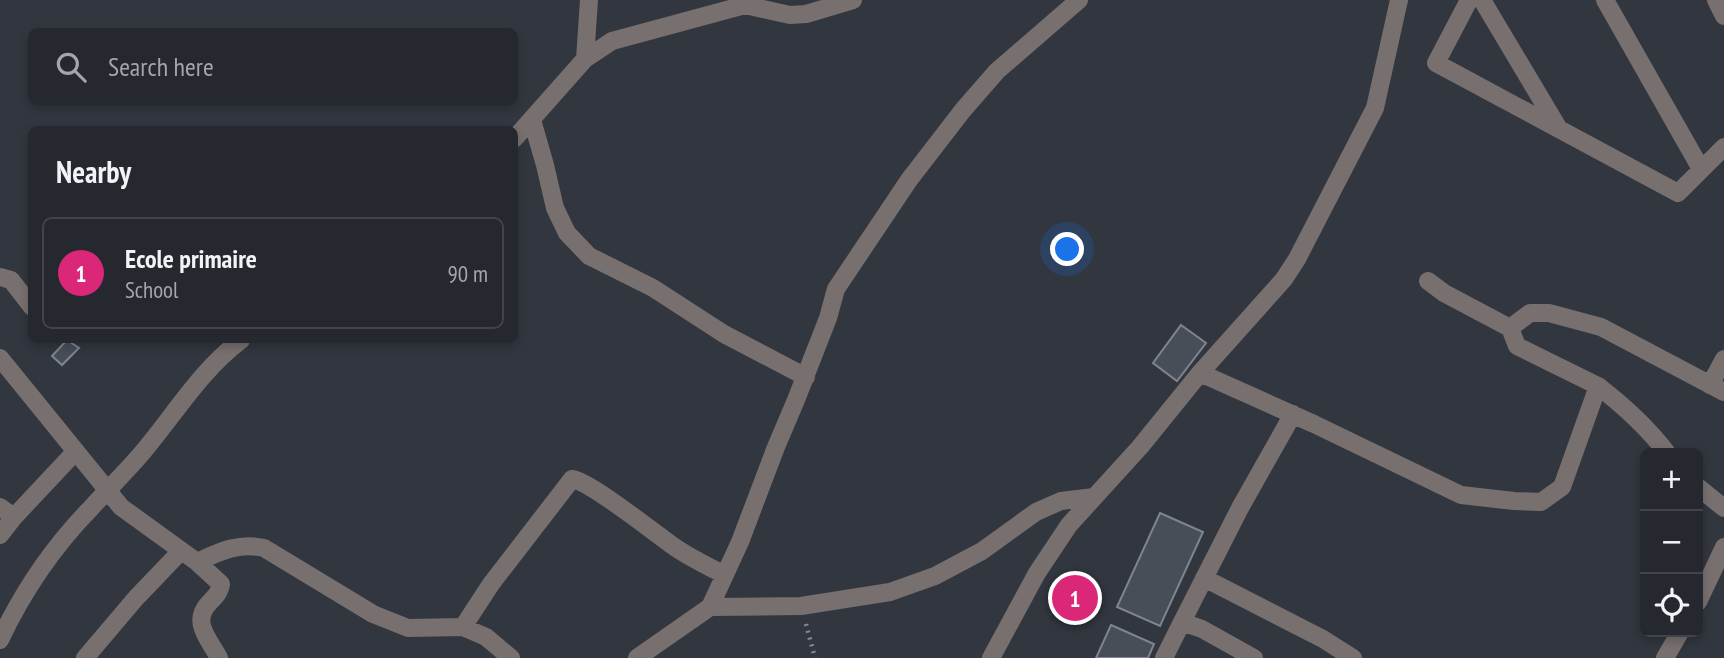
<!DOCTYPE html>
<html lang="en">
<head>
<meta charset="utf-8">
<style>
	body { margin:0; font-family:"PT Sans Narrow",sans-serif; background:#31343b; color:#f1f3f6 }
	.controls { position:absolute; right:21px; bottom:21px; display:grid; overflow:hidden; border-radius:10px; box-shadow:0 4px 10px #0003 }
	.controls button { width:63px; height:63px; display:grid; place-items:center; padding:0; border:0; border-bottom:2px solid #42444b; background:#25282f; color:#f1f3f6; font:35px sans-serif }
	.you { position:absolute; left:1068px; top:250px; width:24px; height:24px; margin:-18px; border:5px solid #fff; border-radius:50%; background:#1a73e8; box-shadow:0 0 0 10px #1a73e833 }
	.badge { display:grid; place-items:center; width:46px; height:46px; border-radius:50%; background:#db2777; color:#fff; font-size:23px; font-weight:700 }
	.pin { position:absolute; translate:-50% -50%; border:4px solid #fff; box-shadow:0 2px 7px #0006 }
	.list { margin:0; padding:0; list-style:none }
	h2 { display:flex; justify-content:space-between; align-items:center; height:91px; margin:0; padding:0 28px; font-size:30px }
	h2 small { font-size:23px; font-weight:400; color:#a3a6aa }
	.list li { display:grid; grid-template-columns:46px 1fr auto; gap:21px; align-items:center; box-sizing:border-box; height:112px; margin:0 14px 14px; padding:0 14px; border:2px solid #42444b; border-radius:10px }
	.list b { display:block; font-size:26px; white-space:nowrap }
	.list p { margin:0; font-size:23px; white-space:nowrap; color:#a3a6aa }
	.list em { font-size:23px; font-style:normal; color:#a3a6aa }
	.icon { flex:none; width:38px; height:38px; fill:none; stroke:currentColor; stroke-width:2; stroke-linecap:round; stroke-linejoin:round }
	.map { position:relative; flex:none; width:1724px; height:658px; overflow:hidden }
	.search { position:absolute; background:#25282f; box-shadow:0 4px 10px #0003; left:28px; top:28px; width:490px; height:77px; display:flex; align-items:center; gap:18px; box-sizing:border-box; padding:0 24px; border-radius:10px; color:#a3a6aa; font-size:26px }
	.panel { position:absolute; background:#25282f; box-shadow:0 4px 10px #0003; left:28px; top:126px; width:490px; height:217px; border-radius:10px }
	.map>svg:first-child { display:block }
	.building { fill:#484e58; stroke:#7f8590; stroke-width:2 }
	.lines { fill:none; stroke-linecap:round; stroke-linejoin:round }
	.path { stroke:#858990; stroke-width:4.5; stroke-dasharray:2 5; stroke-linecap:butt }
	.minor { stroke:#77706f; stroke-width:18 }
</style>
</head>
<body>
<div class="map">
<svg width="1724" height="658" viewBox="0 0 1724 658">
	<rect width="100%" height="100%" fill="#31363f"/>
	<path class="building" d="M1181 325 1206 343 1177 381 1153 363Z
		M67 340 79 348 62 365 52 356Z
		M1160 513 1203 532 1160 626 1117 607Z
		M1111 625 1154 644 1148 658H1096Z"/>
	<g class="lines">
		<path class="path" d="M806 624 815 658"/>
		<path class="minor" d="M1469 0 1436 63 1678 193 1724 147
			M1482 0 1559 129
			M1605 0 1701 169
			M1716 0 1724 16
			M585 59 589 0
			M532 120 545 165 555 208 567 233 589 256 653 288 724 334 806 377
			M514 139 585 59 612 41 745 5 790 15 806 14 853 0
			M0 277 11 280 32 307
			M1428 281 1444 293 1510 328 1517 346 1598 386
			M1510 328 1530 313H1549L1601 327 1724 392
			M0 358 121 507 197 562 221 584C220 592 215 597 209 603 191 622 209 639 219 658
			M1200 373 1314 424 1461 495 1514 501 1541 502 1562 487 1598 386C1624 406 1647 427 1667 453
			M1710 385 1724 359
			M1698 487 1724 508
			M0 507 14 517 76 451
			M0 535 14 517
			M197 562C219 552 239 542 264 548L373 614 408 628 463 627 486 637 511 658
			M1204 578 1323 639 1353 658
			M1698 602 1724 547
			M710 607 740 542 776 447 796 400 828 318 836 289 909 180 963 110 997 71 1079 0
			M463 627 491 584 572 479C590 481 657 535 676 548 691 558 707 566 723 574
			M0 640C23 591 53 547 91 508 108 489 126 472 142 453 175 414 200 371 241 340
			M85 658 136 598 181 551
			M637 658 710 607 801 606 890 592 935 576 982 551 1036 512 1061 501 1094 497
			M991 658 1037 573 1069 525 1140 447 1200 373 1284 279 1297 259 1375 108 1399 0
			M1164 658 1182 622
			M1254 658 1202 629 1182 622 1240 508 1293 414
			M1665 658 1680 632"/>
	</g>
</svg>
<div class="controls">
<button>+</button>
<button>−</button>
<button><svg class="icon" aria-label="locate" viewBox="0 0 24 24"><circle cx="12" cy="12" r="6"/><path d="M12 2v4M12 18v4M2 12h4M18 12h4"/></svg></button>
</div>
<div class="you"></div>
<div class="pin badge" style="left:1075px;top:598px">1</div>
<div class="search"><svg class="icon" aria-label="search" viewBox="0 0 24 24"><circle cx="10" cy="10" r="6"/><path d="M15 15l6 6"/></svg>Search here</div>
<section class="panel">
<h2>Nearby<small></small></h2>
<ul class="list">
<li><span class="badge">1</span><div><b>Ecole primaire</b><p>School</p></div><em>90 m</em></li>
</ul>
</section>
</div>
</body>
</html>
